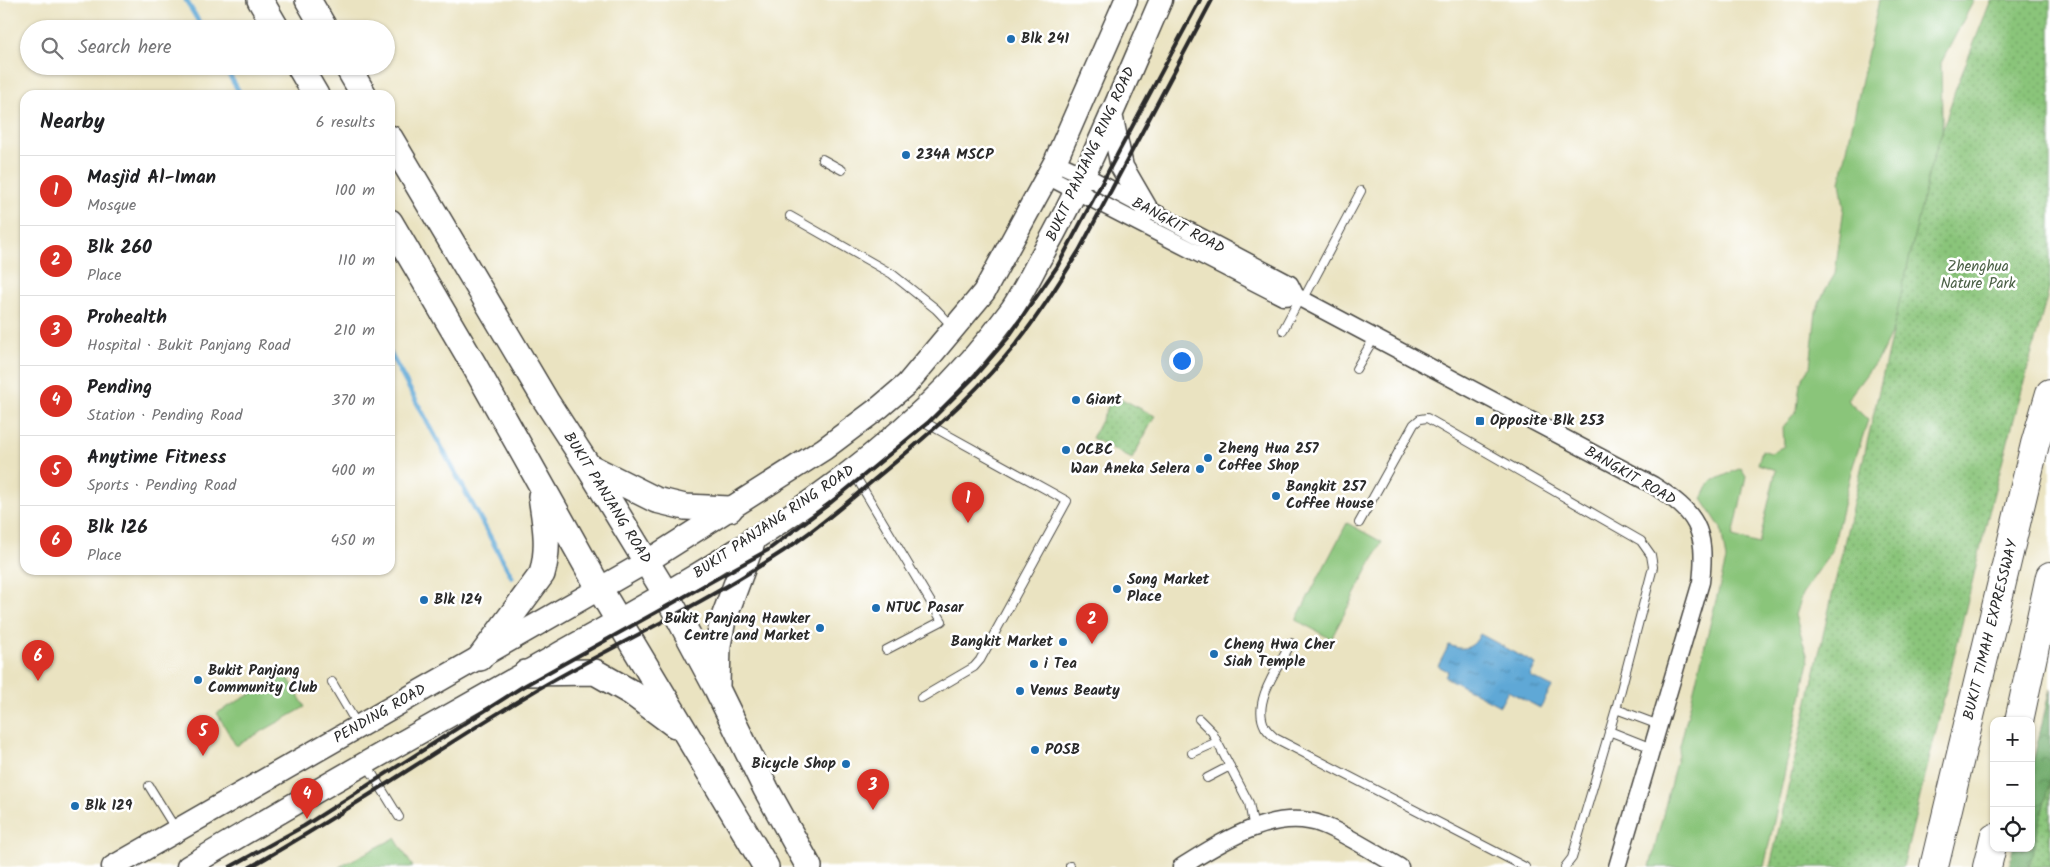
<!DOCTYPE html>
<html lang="en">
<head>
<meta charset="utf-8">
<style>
	body { margin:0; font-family:Kalam,sans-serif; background:#f2f2f2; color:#202124 }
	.controls { position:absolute; right:15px; bottom:15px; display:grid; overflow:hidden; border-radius:10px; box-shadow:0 1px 4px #0004 }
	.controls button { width:45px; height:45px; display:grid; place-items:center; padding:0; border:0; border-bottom:1px solid #e0e0e0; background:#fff; color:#202124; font:25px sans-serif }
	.you { position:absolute; left:1181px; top:360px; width:18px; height:18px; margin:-12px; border:4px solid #fff; border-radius:50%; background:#1a73e8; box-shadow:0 0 0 8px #1a73e833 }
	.badge { display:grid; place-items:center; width:32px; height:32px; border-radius:50%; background:#d93025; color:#fff; font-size:16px; font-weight:700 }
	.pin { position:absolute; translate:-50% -41px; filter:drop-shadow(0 1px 2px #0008) }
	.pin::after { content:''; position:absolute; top:26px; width:18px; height:15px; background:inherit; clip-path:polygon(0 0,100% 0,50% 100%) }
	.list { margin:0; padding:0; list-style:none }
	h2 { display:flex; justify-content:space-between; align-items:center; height:65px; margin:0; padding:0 20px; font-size:21px }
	h2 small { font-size:16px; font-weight:400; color:#757577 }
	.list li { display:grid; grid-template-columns:32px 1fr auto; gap:15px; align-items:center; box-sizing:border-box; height:70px; padding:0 20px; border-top:1px solid #e0e0e0 }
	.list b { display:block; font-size:19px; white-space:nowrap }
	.list p { margin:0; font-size:16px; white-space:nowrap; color:#757577 }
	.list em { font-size:16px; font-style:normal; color:#757577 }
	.icon { flex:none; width:28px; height:28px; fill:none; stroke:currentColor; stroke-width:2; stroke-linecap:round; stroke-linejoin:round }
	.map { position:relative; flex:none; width:2050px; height:867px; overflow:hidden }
	.search { position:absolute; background:#fff; box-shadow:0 1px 4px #0004; left:20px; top:20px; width:375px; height:55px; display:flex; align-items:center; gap:12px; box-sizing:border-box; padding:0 18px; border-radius:28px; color:#757577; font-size:19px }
	.panel { position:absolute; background:#fff; box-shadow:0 1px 4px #0004; left:20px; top:90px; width:375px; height:485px; border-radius:15px }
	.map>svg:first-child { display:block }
	.green { fill:#8ac57a; stroke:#5a7852 }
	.forest { fill:url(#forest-crowns); stroke:#4d6a4a }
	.park { fill:url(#park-dots); stroke:#5a7852 }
	.water { fill:url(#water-ripples); stroke:#446a80 }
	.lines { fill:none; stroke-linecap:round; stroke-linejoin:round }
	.stream { stroke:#5ea8d6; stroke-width:5 }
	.service-casing { stroke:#484742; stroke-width:10 }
	.minor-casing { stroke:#484742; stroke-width:19 }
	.secondary-casing { stroke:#484742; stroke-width:25 }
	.primary-casing { stroke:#484742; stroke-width:28 }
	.motorway-casing { stroke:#484742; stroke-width:30 }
	.service { stroke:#fff; stroke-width:8 }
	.minor { stroke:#fff; stroke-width:16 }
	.secondary { stroke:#fff; stroke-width:22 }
	.primary { stroke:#fff; stroke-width:25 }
	.motorway { stroke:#fff; stroke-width:28 }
	.rail { stroke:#2b2b2b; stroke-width:4 }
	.poi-dot { fill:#1f6fb2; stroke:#fff; stroke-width:2 }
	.labels { text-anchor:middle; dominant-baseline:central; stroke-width:5; stroke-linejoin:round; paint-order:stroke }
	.poi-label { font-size:15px; font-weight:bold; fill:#2b2b2b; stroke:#fff; text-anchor:start }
	.street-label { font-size:15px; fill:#2b2b2b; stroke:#fff }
	.park-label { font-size:15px; fill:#4c6147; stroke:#fff }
</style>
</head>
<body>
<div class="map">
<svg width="2050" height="867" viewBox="0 0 2050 867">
	<defs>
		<pattern id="forest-crowns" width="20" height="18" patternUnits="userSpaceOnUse" patternTransform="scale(1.25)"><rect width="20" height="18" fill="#6faa6a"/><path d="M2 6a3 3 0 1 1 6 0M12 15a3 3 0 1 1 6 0" fill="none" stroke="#5b8b57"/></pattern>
		<pattern id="park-dots" width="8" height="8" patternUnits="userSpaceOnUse" patternTransform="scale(1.25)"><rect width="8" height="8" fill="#8ac57a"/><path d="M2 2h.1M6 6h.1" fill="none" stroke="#71a064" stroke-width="1.8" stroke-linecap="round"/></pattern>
		<pattern id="water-ripples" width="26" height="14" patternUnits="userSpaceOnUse" patternTransform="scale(1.25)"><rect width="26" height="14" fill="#5ea8d6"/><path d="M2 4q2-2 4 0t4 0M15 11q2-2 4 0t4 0" fill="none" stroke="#4e89ae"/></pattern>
	</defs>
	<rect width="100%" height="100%" fill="#fff"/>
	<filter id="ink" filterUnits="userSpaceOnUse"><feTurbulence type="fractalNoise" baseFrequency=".02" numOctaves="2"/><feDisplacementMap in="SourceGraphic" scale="10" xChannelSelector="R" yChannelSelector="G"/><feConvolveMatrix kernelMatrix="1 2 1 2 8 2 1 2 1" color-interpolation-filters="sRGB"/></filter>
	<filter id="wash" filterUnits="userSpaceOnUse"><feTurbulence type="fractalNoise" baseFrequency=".0096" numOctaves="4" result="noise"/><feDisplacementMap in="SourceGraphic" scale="20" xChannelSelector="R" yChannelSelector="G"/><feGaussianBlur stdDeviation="1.12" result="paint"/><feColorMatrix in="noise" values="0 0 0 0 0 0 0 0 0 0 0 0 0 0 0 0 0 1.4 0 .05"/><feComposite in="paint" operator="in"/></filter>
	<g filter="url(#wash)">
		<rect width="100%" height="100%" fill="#eae3c1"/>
		<path class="green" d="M1879 0H1974L1941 63 1946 328 1905 305 1880 356 1847 400 1868 420 1851 472 1832 551 1802 594 1795 615 1809 661 1764 867H1650L1726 560 1721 528 1702 499 1710 482 1741 468 1746 476 1733 537 1759 544 1776 470 1758 464 1762 450 1771 453 1784 446 1783 427 1797 410 1800 383 1810 367 1816 311 1824 292 1835 274 1844 207 1840 182Z
			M1347 523 1382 542 1331 639 1296 620Z
			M286 674 305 707 236 746 217 713Z
			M395 838 413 867H339Z"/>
		<path class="forest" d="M2050 689V867H2009L2013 848H2031V770Z"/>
		<path class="park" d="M1991 0H2050V286L1992 500 1903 867H1770L1929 172 1955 91Z
			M1114 395 1155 416 1132 459 1092 438Z
			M2050 780V867H2029Z"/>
		<path class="water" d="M1480 634 1536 664 1530 676 1552 687 1540 708 1508 691 1500 706 1445 677 1448 671 1438 666 1449 645C1463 651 1473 649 1480 634Z"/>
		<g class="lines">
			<path class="stream" d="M186 0 203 29
				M224 66 241 95
				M390 353 512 577"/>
		</g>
	</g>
	<g filter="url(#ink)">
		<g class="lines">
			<defs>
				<path id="service" d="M822 159 842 170
					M790 216 892 274 936 309 953 327
					M1303 300 1361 191
					M1283 330 1300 298
					M1356 369 1374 338
					M917 418 1067 501 980 660 974 667 921 698
					M853 472 942 621 886 650
					M1359 523 1414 424 1420 419 1427 418 1641 541 1651 555 1653 567 1616 709 1572 858 1565 867
					M1291 643C1280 665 1251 702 1265 727 1267 731 1272 735 1275 738L1525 867
					M332 682 358 726
					M1616 709 1659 725
					M1199 719 1212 732 1249 803 1254 829
					M1609 731 1652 748
					M1192 753 1217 742
					M367 765 399 817
					M1207 778 1230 766
					M149 786 175 828
					M1070 866V867"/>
				<path id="minor" d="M1055 162 1084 175 1290 284 1296 296
					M1047 176 1283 297 1296 296 1653 485C1697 513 1707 529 1701 582L1617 867
					M1181 867C1220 843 1275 806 1323 825 1348 835 1376 854 1400 867"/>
				<path id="secondary" d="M1111 114 1122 167 1147 210
					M113 867 646 562 824 449 880 407 907 384 984 292 1055 162 1126 0
					M188 867C309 793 434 725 557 655 722 562 898 466 1011 310 1022 294 1031 275 1041 257 1088 175 1123 87 1161 0"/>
				<path id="primary" d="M260 0 277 29
					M308 0 325 29
					M299 66 316 95
					M347 66 364 95
					M390 138 546 401 588 466 666 594 717 689 766 789 809 867
					M390 222 474 365 599 588 766 867
					M588 466 656 500 685 507 730 509
					M480 658 542 574C550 547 545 523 541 496
					M526 673 595 672 632 693 675 725
					M717 686 718 645 723 620 753 540"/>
				<path id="motorway" d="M2019 721 2050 576
					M1934 867 2035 444 2050 393
					M1987 867 1994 838"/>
			</defs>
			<use href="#service" class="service-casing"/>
			<use href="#minor" class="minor-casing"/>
			<use href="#secondary" class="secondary-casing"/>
			<use href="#primary" class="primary-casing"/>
			<use href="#motorway" class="motorway-casing"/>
			<use href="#service" class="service"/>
			<use href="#minor" class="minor"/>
			<use href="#secondary" class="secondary"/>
			<use href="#primary" class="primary"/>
			<use href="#motorway" class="motorway"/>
			<path class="rail" d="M230 867 304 826 522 687 768 550 829 504 931 420 975 376 1007 339 1057 267 1200 0
				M250 867C345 814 434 751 528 695 607 648 693 610 771 559 808 536 842 507 875 479 921 441 966 403 1005 357 1034 324 1057 286 1080 249L1212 0"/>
		</g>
	</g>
	<g class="poi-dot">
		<circle cx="1011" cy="39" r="5"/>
		<circle cx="906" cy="155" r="5"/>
		<circle cx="1076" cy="400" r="5"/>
		<rect x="1475" y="416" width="10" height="10" rx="2.5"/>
		<circle cx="1066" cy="450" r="5"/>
		<circle cx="1208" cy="458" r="5"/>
		<circle cx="1200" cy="469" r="5"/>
		<circle cx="1276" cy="496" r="5"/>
		<circle cx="1117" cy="589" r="5"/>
		<circle cx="424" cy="600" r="5"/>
		<circle cx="876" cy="608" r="5"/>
		<circle cx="820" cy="628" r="5"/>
		<circle cx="1063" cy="642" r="5"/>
		<circle cx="1214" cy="654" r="5"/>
		<circle cx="1034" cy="664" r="5"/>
		<circle cx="198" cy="680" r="5"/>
		<circle cx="1020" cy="691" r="5"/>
		<circle cx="1035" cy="750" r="5"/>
		<circle cx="846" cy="764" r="5"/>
		<circle cx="75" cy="806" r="5"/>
	</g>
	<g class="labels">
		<g class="poi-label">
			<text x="1021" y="39">Blk 241</text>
			<text x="916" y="155">234A MSCP</text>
			<text x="1086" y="400">Giant</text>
			<text x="1490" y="421">Opposite Blk 253</text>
			<text x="1218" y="449">Zheng Hua 257<tspan x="1218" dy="17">Coffee Shop</tspan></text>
			<text x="1076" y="450">OCBC</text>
			<text x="1190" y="469" text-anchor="end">Wan Aneka Selera</text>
			<text x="1286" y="487">Bangkit 257<tspan x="1286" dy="17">Coffee House</tspan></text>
			<text x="1127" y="580">Song Market<tspan x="1127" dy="17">Place</tspan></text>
			<text x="434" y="600">Blk 124</text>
			<text x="886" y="608">NTUC Pasar</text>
			<text x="810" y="619" text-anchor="end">Bukit Panjang Hawker<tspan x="810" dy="17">Centre and Market</tspan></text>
			<text x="1053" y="642" text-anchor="end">Bangkit Market</text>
			<text x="1224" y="645">Cheng Hwa Cher<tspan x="1224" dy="17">Siah Temple</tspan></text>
			<text x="1044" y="664">i Tea</text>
			<text x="208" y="671">Bukit Panjang<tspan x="208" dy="17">Community Club</tspan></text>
			<text x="1030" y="691">Venus Beauty</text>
			<text x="1045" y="750">POSB</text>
			<text x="836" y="764" text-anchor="end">Bicycle Shop</text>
			<text x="85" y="806">Blk 129</text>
		</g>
		<g class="street-label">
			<text transform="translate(1091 154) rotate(-65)">BUKIT PANJANG RING ROAD</text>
			<text transform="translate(1178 226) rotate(28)">BANGKIT ROAD</text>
			<text transform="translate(1630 476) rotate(30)">BANGKIT ROAD</text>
			<text transform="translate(607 498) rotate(58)">BUKIT PANJANG ROAD</text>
			<text transform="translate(774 522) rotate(-34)">BUKIT PANJANG RING ROAD</text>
			<text transform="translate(1991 630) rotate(-76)">BUKIT TIMAH EXPRESSWAY</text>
			<text transform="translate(380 714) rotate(-30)">PENDING ROAD</text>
		</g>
		<g class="park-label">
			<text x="1978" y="267">Zhenghua<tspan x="1978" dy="17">Nature Park</tspan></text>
		</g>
	</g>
</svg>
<div class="controls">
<button>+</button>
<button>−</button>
<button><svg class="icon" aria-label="locate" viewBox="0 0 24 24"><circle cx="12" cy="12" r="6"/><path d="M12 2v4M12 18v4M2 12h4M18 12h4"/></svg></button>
</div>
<div class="you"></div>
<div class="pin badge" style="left:968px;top:523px">1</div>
<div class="pin badge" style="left:1092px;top:644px">2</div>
<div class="pin badge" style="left:873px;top:810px">3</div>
<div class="pin badge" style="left:307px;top:819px">4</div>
<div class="pin badge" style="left:203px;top:756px">5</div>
<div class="pin badge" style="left:38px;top:681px">6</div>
<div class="search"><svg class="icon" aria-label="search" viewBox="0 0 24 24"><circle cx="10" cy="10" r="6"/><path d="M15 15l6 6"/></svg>Search here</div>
<section class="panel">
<h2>Nearby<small>6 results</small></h2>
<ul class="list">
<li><span class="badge">1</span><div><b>Masjid Al-Iman</b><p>Mosque</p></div><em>100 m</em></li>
<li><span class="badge">2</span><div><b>Blk 260</b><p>Place</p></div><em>110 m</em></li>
<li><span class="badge">3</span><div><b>Prohealth</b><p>Hospital · Bukit Panjang Road</p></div><em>210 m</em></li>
<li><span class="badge">4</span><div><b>Pending</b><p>Station · Pending Road</p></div><em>370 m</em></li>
<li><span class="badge">5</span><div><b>Anytime Fitness</b><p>Sports · Pending Road</p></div><em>400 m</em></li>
<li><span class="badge">6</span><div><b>Blk 126</b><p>Place</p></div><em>450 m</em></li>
</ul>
</section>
</div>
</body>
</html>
